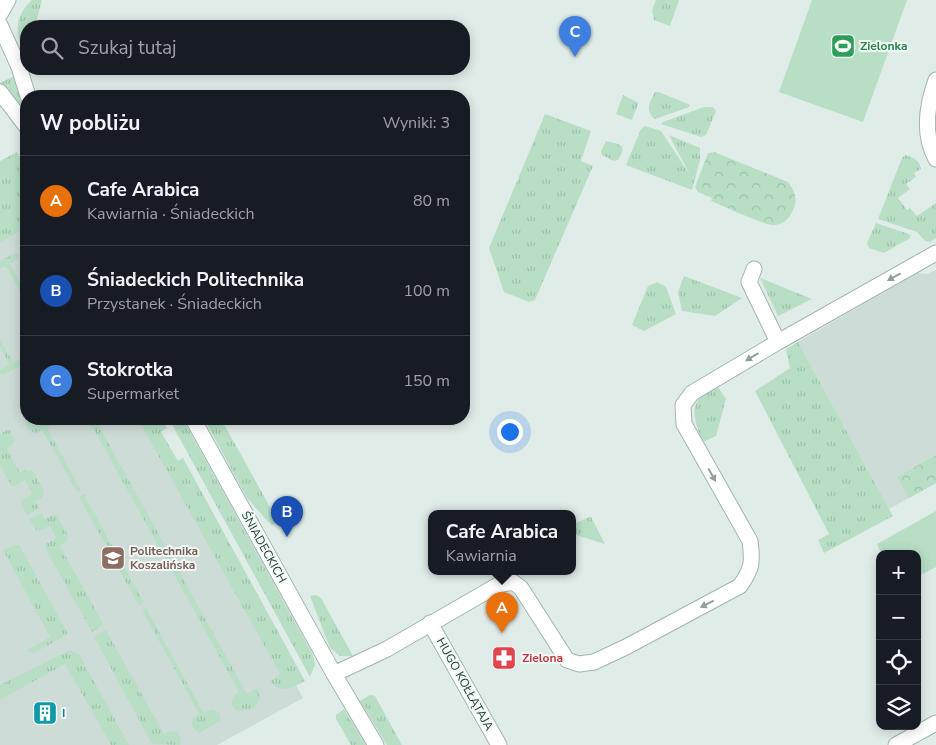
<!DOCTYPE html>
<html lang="pl">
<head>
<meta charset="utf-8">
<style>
	body { margin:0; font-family:"Nunito Sans",sans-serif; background:#20242c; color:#f1f3f6 }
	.controls { position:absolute; right:15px; bottom:15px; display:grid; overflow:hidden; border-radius:10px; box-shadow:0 2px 12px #0003 }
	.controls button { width:45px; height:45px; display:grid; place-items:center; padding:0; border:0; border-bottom:1px solid #363941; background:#171b24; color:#f1f3f6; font:25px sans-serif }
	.you { position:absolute; left:509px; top:431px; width:18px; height:18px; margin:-12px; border:4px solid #fff; border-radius:50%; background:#1a73e8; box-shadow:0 0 0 8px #1a73e833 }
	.badge { display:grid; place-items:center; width:32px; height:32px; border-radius:50%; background:#ea580c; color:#fff; font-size:16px; font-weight:700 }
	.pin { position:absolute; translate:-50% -41px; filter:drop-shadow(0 1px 2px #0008) }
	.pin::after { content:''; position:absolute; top:26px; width:18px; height:15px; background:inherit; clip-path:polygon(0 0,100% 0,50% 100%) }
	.popup { position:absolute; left:428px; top:510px; width:148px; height:65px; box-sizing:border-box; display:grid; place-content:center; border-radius:10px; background:#171b24; filter:drop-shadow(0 1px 4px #0005); font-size:16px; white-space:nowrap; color:#9ea1a6 }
	.popup b { font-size:19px; color:#f1f3f6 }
	.popup::after { content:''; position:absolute; left:50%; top:100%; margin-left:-10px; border:10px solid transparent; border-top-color:#171b24 }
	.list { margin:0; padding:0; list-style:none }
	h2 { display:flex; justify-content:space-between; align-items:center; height:65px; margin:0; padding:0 20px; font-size:21px }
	h2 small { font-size:16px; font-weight:400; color:#9ea1a6 }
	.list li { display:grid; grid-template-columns:32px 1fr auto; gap:15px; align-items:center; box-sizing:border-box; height:90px; padding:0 20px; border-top:1px solid #363941 }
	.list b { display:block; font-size:19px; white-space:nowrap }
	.list p { margin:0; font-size:16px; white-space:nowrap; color:#9ea1a6 }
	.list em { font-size:16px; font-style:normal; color:#9ea1a6 }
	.icon { flex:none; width:28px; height:28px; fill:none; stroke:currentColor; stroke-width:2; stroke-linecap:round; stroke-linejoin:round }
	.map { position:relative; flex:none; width:936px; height:745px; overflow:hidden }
	.search { position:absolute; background:#171b24; box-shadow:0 2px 12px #0003; left:20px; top:20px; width:450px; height:55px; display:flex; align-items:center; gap:12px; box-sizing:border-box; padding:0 18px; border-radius:20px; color:#9ea1a6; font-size:19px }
	.panel { position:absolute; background:#171b24; box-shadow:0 2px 12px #0003; left:20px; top:90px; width:450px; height:335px; border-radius:20px }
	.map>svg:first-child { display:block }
	.built { fill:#cedcd7 }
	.grass { fill:url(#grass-tufts) }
	.forest { fill:url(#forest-crowns) }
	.pitch { fill:#b8dfc6 }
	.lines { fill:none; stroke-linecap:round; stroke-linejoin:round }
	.minor-casing { stroke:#a3b4b0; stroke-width:17 }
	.tertiary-casing { stroke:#a3b4b0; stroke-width:17 }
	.secondary-casing { stroke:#9eb8b2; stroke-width:17 }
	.minor { stroke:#fff; stroke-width:15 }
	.tertiary { stroke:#fff; stroke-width:15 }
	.secondary { stroke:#fff; stroke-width:15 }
	.oneway { fill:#909e9c }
	.labels { text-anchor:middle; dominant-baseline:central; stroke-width:4; stroke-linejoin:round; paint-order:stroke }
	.leisure-label { font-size:12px; font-weight:bold; fill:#27864d; stroke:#f1f8f5; text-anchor:start }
	.street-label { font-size:12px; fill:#203d38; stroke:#f1f8f5 }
	.education-label { font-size:12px; font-weight:bold; fill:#785e54; stroke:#f1f8f5; text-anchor:start }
	.health-label { font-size:12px; font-weight:bold; fill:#be3a42; stroke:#f1f8f5; text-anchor:start }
	.culture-label { font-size:12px; font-weight:bold; fill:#0d838f; stroke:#f1f8f5; text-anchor:start }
</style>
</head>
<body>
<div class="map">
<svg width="936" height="745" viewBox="0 0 936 745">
	<defs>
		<pattern id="grass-tufts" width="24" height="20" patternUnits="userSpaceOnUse" patternTransform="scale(1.25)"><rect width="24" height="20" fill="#b8dfc6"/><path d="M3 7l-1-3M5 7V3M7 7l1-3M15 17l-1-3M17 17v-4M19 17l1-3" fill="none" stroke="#9ec0ab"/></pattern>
		<pattern id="forest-crowns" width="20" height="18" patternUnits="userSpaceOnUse" patternTransform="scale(1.25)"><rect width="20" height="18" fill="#b8dfc6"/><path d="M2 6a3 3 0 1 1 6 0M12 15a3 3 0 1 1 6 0" fill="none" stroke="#9ec0ab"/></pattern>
	</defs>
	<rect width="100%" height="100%" fill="#e0ece8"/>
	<path class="built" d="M0 190 26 220V419H150L303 698 217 745H0Z
		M936 270V483L889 509 798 342 917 273 927 274Z"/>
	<path class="grass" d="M32 0H42L35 26H26L25 59 20 49 22 47C14 30 17 13 32 0Z
		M656 0H679L670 26 654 20 652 10Z
		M14 76 26 100V121L0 83Z
		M655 92H659L688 104 690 105 689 107 655 119C644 111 650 102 655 92Z
		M623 95 637 102 638 104 632 120 616 114Z
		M704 107H713L716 111 706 135 701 137 661 124 663 122Z
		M545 114 591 131 581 161 593 166 535 300 529 302 504 292 489 248Z
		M645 126 661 131 690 175 669 135 700 148V160L692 190 626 165 641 129Z
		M606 141C620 144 628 145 618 160L614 161 602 155 601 151Z
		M17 152 26 166V228L0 242V161Z
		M905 155C914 158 919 159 921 169L914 173 916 177 906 184 910 189 898 198 907 210 910 208 917 216 936 203V238L930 242 925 241 917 232 878 219 902 158Z
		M876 223 906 233 910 235V238L884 253 869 248 867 243Z
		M15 253 19 254V258L10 264 26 294V302L6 266 0 269V261Z
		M684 276 742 298 715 316 682 311 678 292Z
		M760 278 812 299 778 316Z
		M657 282 666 287 676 314 644 331 632 325 648 286Z
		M0 339 13 362 22 358 26 360 25 363 4 375 0 374V370L9 364 0 346Z
		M798 342 893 516 824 553 818 540 829 534 755 391 790 368 786 349Z
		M718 387 726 399 716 436 703 442C692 417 687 398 718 387Z
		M29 419H55L52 424 47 428 81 490 77 492 42 430 35 433 27 429 26 422Z
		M88 419H95L247 694 257 688 260 698C252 723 216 708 239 692Z
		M138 419H162L167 428 161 432 178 461 183 458 305 681C292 688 281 695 270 681L280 674Z
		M169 419H183L313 655 315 665 310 677Z
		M204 419H221L275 516V523L272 526 247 498Z
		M9 429 15 440 12 446 7 449 20 473 25 470H32L44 491 42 498 35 502 39 508 27 515 21 504 22 500 32 494 25 480 15 486 11 485 0 465V434Z
		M84 495 144 603 139 606 79 497Z
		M41 513 45 519 53 515 57 516 68 535 67 541 60 546 104 625 92 632 45 548 46 544 56 538 50 526 38 531 35 529 29 519Z
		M589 517H591L605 544 576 535 574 529 576 523Z
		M16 545 20 546 68 634 34 653 29 652 27 650 50 637 3 550Z
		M316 595 321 598 353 656H340L330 648 310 596Z
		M146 608 203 712 213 709 220 714V721L199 733C193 729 190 725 193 718L199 714 142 610Z
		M106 630 164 734 169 731 177 732 181 738 180 745 152 744 94 637Z
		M70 650 79 654 129 745H111L65 664 0 700V685Z
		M370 695 375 696 402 745H387L360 701Z
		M344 709 366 745H351L336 719V715Z"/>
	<path class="forest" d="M714 152 788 182C795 191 798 199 793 210 789 219 783 225 773 225 764 225 723 206 711 201L712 198 698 192 695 187 708 153Z
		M936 455V483L909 498 897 477Z"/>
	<path class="pitch" d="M812 0H907L863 122 779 92Z
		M936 511V567L917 577V554H882L877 544Z"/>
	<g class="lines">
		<defs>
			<path id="minor" d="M936 80C927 105 922 134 936 159
				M754 269 749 282 778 342
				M430 623 499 745
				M334 674 387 649 498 585 513 582 521 588 567 660 579 664 594 662 626 647 740 586C752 569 753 562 750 541L684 424 683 405 692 393 778 342 936 253
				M896 745 936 723"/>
			<path id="tertiary" d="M0 25 19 67 28 96
				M0 92 26 126
				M193 419 334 674 376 745"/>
			<path id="secondary" d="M0 14 8 0"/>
		</defs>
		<use href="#minor" class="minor-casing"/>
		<use href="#tertiary" class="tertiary-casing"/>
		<use href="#secondary" class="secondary-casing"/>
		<use href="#minor" class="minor"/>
		<use href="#tertiary" class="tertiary"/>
		<use href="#secondary" class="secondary"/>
	</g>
	<defs><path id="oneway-solid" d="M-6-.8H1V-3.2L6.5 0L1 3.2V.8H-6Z" transform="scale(1.25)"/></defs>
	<g class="oneway">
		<use href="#oneway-solid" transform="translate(894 277) rotate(151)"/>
		<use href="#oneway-solid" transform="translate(752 357) rotate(149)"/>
		<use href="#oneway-solid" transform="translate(712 475) rotate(61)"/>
		<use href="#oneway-solid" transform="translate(707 604) rotate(153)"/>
	</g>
	<defs>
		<symbol id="stadium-square" viewBox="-11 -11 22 22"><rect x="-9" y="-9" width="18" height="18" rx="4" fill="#2e9e5b" stroke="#f1f8f5"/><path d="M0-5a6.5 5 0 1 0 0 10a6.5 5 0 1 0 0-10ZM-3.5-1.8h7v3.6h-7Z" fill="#fff"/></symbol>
		<symbol id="university-square" viewBox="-11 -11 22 22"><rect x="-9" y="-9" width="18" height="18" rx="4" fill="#8d6e63" stroke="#f1f8f5"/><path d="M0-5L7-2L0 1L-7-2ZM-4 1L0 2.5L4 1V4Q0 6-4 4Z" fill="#fff"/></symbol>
		<symbol id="pharmacy-square" viewBox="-11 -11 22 22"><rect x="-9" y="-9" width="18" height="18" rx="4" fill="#e0444e" stroke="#f1f8f5"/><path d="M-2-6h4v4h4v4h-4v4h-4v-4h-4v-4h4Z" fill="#fff"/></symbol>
		<symbol id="building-square" viewBox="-11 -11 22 22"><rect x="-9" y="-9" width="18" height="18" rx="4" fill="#0f9aa8" stroke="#f1f8f5"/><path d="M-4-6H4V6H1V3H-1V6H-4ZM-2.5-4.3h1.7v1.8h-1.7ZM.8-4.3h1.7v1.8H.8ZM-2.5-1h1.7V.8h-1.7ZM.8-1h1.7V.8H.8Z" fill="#fff"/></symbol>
	</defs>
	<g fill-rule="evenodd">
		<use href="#stadium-square" x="829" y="32" width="28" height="28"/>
		<use href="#university-square" x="99" y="544" width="28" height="28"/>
		<use href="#pharmacy-square" x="490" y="644" width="28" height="28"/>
		<use href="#building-square" x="31" y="699" width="28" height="28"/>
	</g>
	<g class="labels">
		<g class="leisure-label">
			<text x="860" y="46">Zielonka</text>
		</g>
		<g class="street-label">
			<text transform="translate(264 547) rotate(61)">ŚNIADECKICH</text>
			<text transform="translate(465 684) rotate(61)">HUGO KOŁŁĄTAJA</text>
		</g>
		<g class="education-label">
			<text x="130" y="551">Politechnika<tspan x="130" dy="14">Koszalińska</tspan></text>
		</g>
		<g class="health-label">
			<text x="522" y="658">Zielona</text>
		</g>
		<g class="culture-label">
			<text x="62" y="713">I</text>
		</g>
	</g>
</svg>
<div class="controls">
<button>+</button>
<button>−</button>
<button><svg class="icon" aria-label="locate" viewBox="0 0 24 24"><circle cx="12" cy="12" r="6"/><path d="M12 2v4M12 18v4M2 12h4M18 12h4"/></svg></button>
<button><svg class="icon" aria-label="layers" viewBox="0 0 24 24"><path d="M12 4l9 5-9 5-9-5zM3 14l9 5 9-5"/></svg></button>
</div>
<div class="you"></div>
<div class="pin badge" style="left:502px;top:633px;background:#e8710a">A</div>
<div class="popup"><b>Cafe Arabica</b>Kawiarnia</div>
<div class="pin badge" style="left:287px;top:537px;background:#1a4fb4">B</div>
<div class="pin badge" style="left:575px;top:57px;background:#3f7fe0">C</div>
<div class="search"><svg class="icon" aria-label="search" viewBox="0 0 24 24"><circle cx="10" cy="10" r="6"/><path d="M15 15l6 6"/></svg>Szukaj tutaj</div>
<section class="panel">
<h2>W pobliżu<small>Wyniki: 3</small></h2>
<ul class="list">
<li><span class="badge" style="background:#e8710a">A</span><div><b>Cafe Arabica</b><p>Kawiarnia · Śniadeckich</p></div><em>80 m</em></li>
<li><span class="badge" style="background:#1a4fb4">B</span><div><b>Śniadeckich Politechnika</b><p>Przystanek · Śniadeckich</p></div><em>100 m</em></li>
<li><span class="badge" style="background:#3f7fe0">C</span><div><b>Stokrotka</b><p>Supermarket</p></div><em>150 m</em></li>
</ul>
</section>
</div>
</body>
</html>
